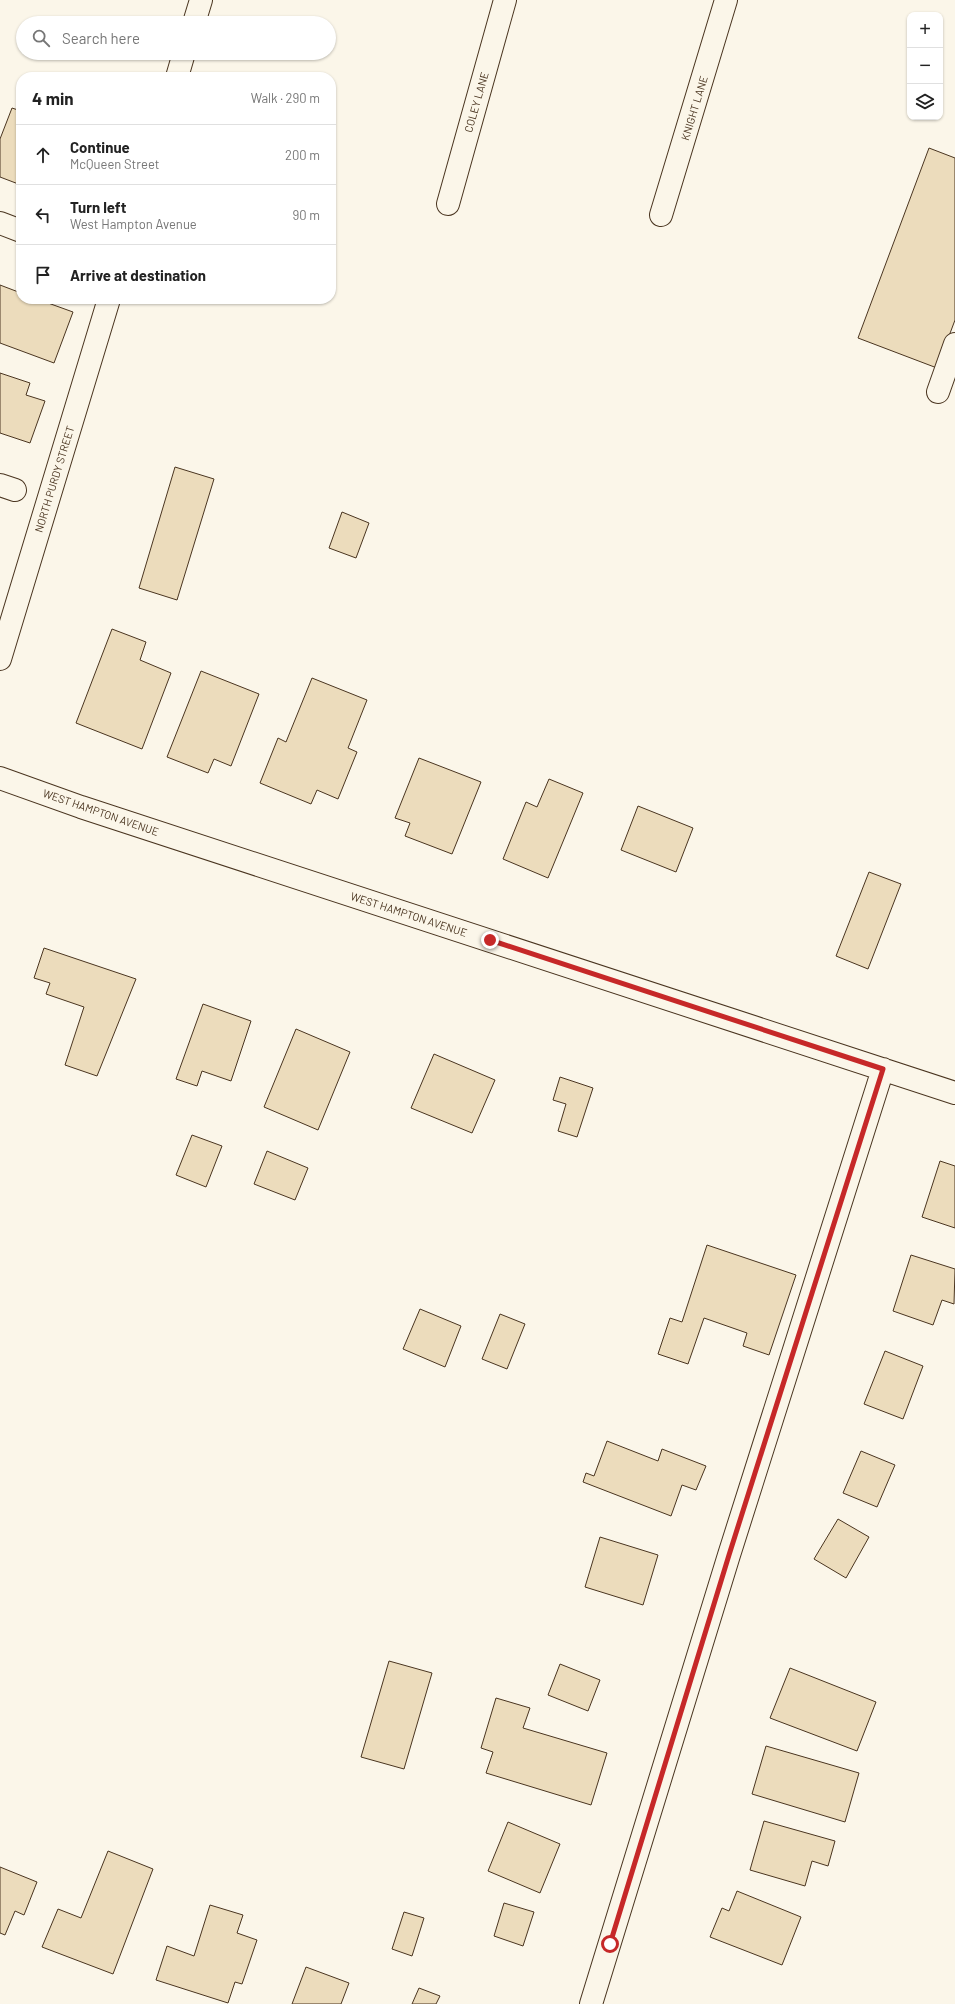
<!DOCTYPE html>
<html lang="en">
<head>
<meta charset="utf-8">
<style>
	body { margin:0; font-family:Barlow,sans-serif; background:#f6f6f6; color:#222 }
	.controls { position:absolute; right:12px; top:12px; display:grid; overflow:hidden; border-radius:8px; box-shadow:0 1px 3px #0004 }
	.controls button { width:36px; height:36px; display:grid; place-items:center; padding:0; border:0; border-bottom:1px solid #e0e0e0; background:#fff; color:#222; font:20px sans-serif }
	.stop { position:absolute; width:12px; height:12px; margin:-9px; border:3px solid #c62828; border-radius:50%; background:#fff }
	.stop.end { background:#c62828; border-color:#fff; box-shadow:0 1px 4px #0008 }
	.list { margin:0; padding:0; list-style:none }
	h2 { display:flex; justify-content:space-between; align-items:center; height:52px; margin:0; padding:0 16px; font-size:17px }
	h2 small { font-size:13px; font-weight:400; color:#767676 }
	.list li { display:grid; grid-template-columns:26px 1fr auto; gap:12px; align-items:center; box-sizing:border-box; height:60px; padding:0 16px; border-top:1px solid #e0e0e0 }
	.list b { display:block; font-size:15px; white-space:nowrap }
	.list p { margin:0; font-size:13px; white-space:nowrap; color:#767676 }
	.list em { font-size:13px; font-style:normal; color:#767676 }
	.icon { flex:none; width:22px; height:22px; fill:none; stroke:currentColor; stroke-width:2; stroke-linecap:round; stroke-linejoin:round }
	.map { position:relative; flex:none; width:955px; height:2004px; overflow:hidden }
	.search { position:absolute; background:#fff; box-shadow:0 1px 3px #0004; left:16px; top:16px; width:320px; height:44px; display:flex; align-items:center; gap:10px; box-sizing:border-box; padding:0 14px; border-radius:22px; color:#767676; font-size:15px }
	.panel { position:absolute; background:#fff; box-shadow:0 1px 3px #0004; left:16px; top:72px; width:320px; height:232px; border-radius:16px }
	.map>svg:first-child { display:block }
	.building { fill:#ecdcbc; stroke:#4a3520 }
	.lines { fill:none; stroke-linecap:round; stroke-linejoin:round }
	.minor-casing { stroke:#4a3520; stroke-width:24 }
	.minor { stroke:#fbf6e9; stroke-width:22 }
	.route { stroke:#c62828; stroke-width:5 }
	.labels { text-anchor:middle; dominant-baseline:central; stroke-width:3; stroke-linejoin:round; paint-order:stroke }
	.street-label { font-size:11px; fill:#4a3520; stroke:#fbf6e9 }
</style>
</head>
<body>
<div class="map">
<svg width="955" height="2004" viewBox="0 0 955 2004">
	<rect width="100%" height="100%" fill="#fbf6e9"/>
	<path class="building" d="M12 108 21 111V185L0 177V139Z
		M929 148 955 158V320L937 368 858 338Z
		M0 285 21 293V299H37L73 312 54 363 0 343Z
		M0 373 30 383 26 395 45 401 30 443 0 433Z
		M175 467 214 479 177 600 139 588Z
		M342 512 369 523 356 558 329 548Z
		M112 629 146 642 140 660 171 673 142 749 76 723Z
		M201 671 259 694 231 766 214 759 208 773 167 757Z
		M312 678 367 700 348 748 357 752 338 799 317 790 311 804 260 783 278 738 286 742Z
		M419 758 481 782 452 854 405 836 410 823 395 818Z
		M549 779 583 793 548 878 503 859 526 802 537 807Z
		M638 806 693 828 676 872 621 850Z
		M869 872 901 884 868 969 836 956Z
		M44 948 136 979 97 1076 65 1065 84 1007 46 994 50 983 34 978Z
		M203 1004 251 1021 231 1081 202 1071 197 1086 176 1079Z
		M296 1029 350 1052 318 1130 264 1107Z
		M434 1054 495 1080 472 1133 411 1108Z
		M560 1077 593 1088 577 1137 558 1131 566 1104 553 1100Z
		M192 1135 222 1146 206 1187 176 1175Z
		M267 1151 308 1168 295 1200 254 1184Z
		M940 1161 955 1166V1228L922 1217Z
		M707 1245 796 1275 769 1355 743 1346 747 1333 704 1318 688 1364 658 1354 670 1318 682 1322Z
		M911 1255 955 1269 954 1304 942 1300 933 1325 893 1311Z
		M420 1309 461 1326 445 1367 403 1349Z
		M500 1314 525 1324 507 1369 482 1359Z
		M885 1351 923 1366 903 1419 864 1404Z
		M607 1441 658 1461 662 1449 706 1466 696 1490 682 1485 671 1516 583 1482 586 1473 594 1476Z
		M861 1451 895 1465 877 1507 843 1493Z
		M838 1519 869 1537 846 1578 814 1559Z
		M600 1537 658 1555 643 1605 585 1587Z
		M389 1661 432 1673 404 1769 361 1757Z
		M560 1664 600 1680 588 1711 548 1695Z
		M790 1668 876 1702 857 1751 770 1718Z
		M496 1698 530 1708 523 1728 607 1753 591 1805 486 1773 493 1752 481 1748Z
		M766 1746 859 1773 845 1822 752 1794Z
		M764 1821 835 1841 828 1866 812 1861 805 1886 750 1870Z
		M508 1822 560 1844 540 1893 488 1871Z
		M108 1851 153 1869 113 1974 42 1947 58 1909 81 1918Z
		M0 1867 37 1882 24 1915 15 1911 5 1935 0 1933Z
		M737 1891 801 1917 782 1965 710 1937 722 1908 729 1911Z
		M504 1903 534 1912 523 1946 494 1936Z
		M210 1905 243 1915 237 1933 257 1940 242 1984 235 1982 228 2003 156 1980 167 1946 194 1956Z
		M404 1912 424 1918 412 1956 392 1949Z
		M306 1967 349 1983 341 2004H292Z
		M419 1988 440 1996 436 2004H412Z"/>
	<g class="lines">
		<defs>
			<path id="minor" d="M194 23 201 0
				M177 77 184 53
				M448 204 505 0
				M661 215 726 0
				M0 223 21 231
				M938 392 955 344
				M0 485 15 490
				M0 659 109 299
				M0 778 81 807 955 1093
				M591 2004 729 1555 883 1069"/>
		</defs>
		<use href="#minor" class="minor-casing"/>
		<use href="#minor" class="minor"/>
	</g>
	<g class="lines">
		<path class="route" d="M490 940 883 1069 729 1555 610 1944"/>
	</g>
	<g class="labels">
		<g class="street-label">
			<text transform="translate(476 102) rotate(-74)">COLEY LANE</text>
			<text transform="translate(694 108) rotate(-73)">KNIGHT LANE</text>
			<text transform="translate(54 479) rotate(-73)">NORTH PURDY STREET</text>
			<text transform="translate(101 812) rotate(19)">WEST HAMPTON AVENUE</text>
			<text transform="translate(409 914) rotate(18)">WEST HAMPTON AVENUE</text>
		</g>
	</g>
</svg>
<div class="controls">
<button>+</button>
<button>−</button>
<button><svg class="icon" aria-label="layers" viewBox="0 0 24 24"><path d="M12 4l9 5-9 5-9-5zM3 14l9 5 9-5"/></svg></button>
</div>
<div class="stop" style="left:610px;top:1944px"></div>
<div class="stop end" style="left:490px;top:940px"></div>
<div class="search"><svg class="icon" aria-label="search" viewBox="0 0 24 24"><circle cx="10" cy="10" r="6"/><path d="M15 15l6 6"/></svg>Search here</div>
<section class="panel">
<h2>4 min<small>Walk · 290 m</small></h2>
<ul class="list">
<li><svg class="icon" aria-label="ahead" viewBox="0 0 24 24"><path d="M12 20V5M6 11l6-6 6 6"/></svg><div><b>Continue</b><p>McQueen Street</p></div><em>200 m</em></li>
<li><svg class="icon" aria-label="left" viewBox="0 0 24 24"><path d="M17 20v-9H6M10 6l-5 5 5 5"/></svg><div><b>Turn left</b><p>West Hampton Avenue</p></div><em>90 m</em></li>
<li><svg class="icon" aria-label="arrive" viewBox="0 0 24 24"><path d="M6 21V4h12l-3 4 3 4H6"/></svg><div><b>Arrive at destination</b></div></li>
</ul>
</section>
</div>
</body>
</html>
